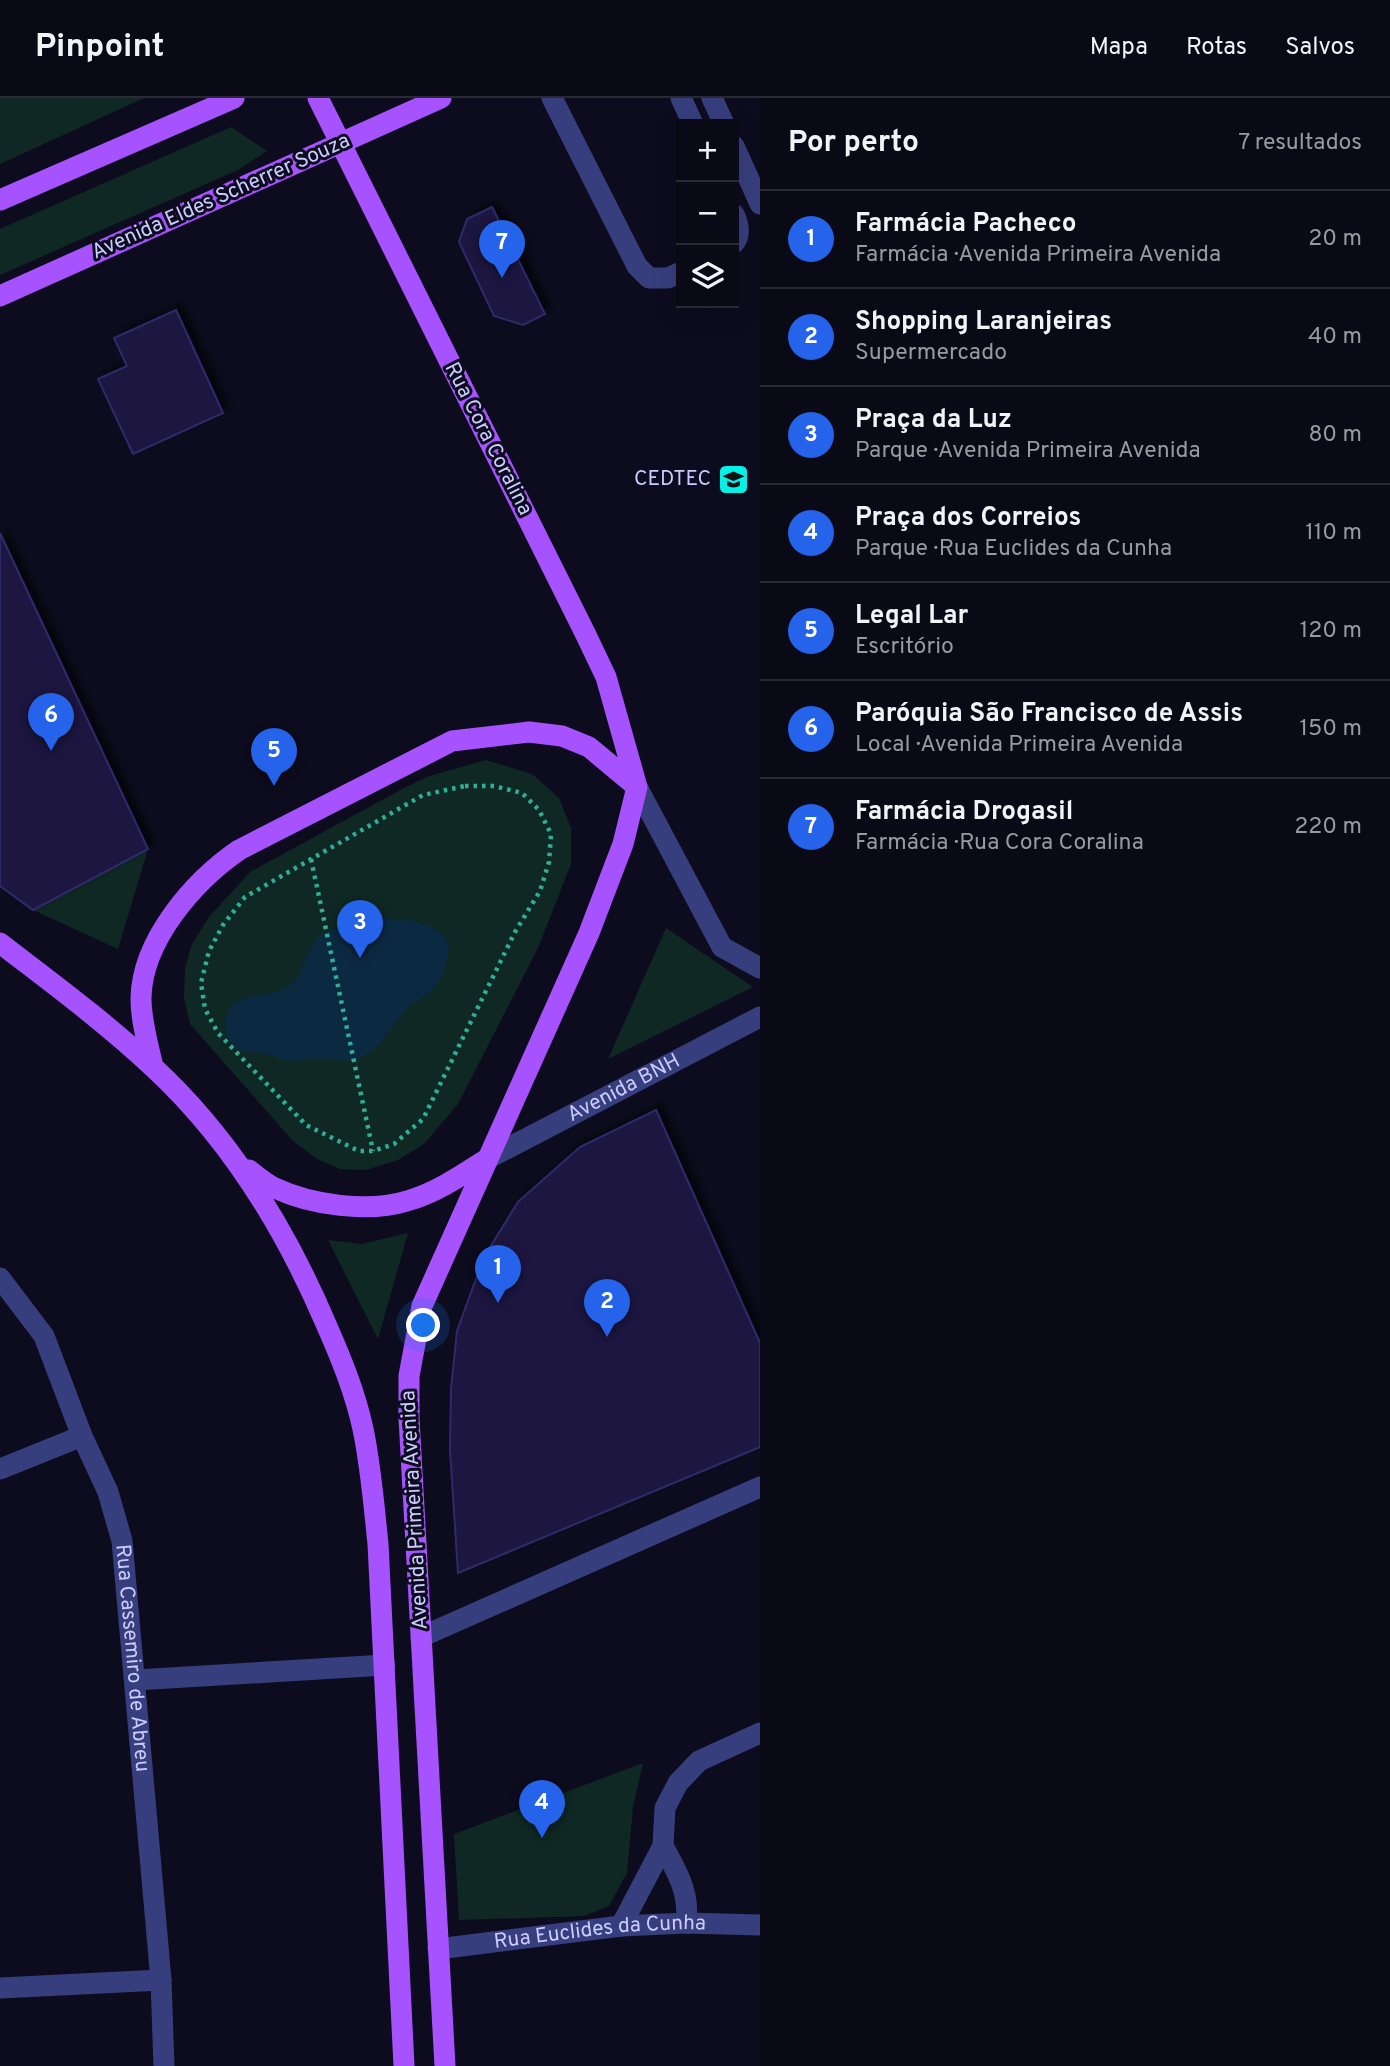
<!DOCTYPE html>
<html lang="pt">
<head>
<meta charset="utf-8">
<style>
	body { margin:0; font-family:Overpass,sans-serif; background:#13121f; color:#f1f3f6 }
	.controls { position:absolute; right:21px; top:21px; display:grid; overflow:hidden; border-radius:0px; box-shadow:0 7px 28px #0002 }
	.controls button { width:63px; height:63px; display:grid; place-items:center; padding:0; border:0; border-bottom:2px solid #2a2a35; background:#0a0916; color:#f1f3f6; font:35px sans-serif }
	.you { position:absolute; left:424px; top:1228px; width:24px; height:24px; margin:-18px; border:5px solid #fff; border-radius:50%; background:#1a73e8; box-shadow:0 0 0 10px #1a73e833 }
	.badge { display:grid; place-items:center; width:46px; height:46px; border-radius:50%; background:#2563eb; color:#fff; font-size:23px; font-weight:700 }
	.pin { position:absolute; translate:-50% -58px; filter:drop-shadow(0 2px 4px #0008) }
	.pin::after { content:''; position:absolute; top:37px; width:24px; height:21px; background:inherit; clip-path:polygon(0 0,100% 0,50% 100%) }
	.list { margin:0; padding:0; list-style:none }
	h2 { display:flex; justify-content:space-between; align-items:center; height:91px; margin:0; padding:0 28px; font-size:30px }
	h2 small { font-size:23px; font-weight:400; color:#999aa1 }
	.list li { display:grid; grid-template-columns:46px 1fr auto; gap:21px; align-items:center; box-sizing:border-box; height:98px; padding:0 28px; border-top:2px solid #2a2a35 }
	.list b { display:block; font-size:26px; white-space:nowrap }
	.list p { margin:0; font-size:23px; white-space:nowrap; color:#999aa1 }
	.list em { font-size:23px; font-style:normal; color:#999aa1 }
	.icon { flex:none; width:38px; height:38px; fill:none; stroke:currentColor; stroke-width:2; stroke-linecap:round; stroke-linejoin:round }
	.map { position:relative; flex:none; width:760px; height:1968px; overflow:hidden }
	header { display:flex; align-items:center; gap:42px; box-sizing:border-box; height:98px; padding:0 35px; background:#0a0916; border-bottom:2px solid #2a2a35 }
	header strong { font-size:33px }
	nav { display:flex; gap:38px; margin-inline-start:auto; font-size:24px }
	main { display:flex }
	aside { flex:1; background:#0a0916 }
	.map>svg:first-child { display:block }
	.green { fill:#0f2824 }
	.water { fill:#0c2942 }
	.building { fill:#1b183f; stroke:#2e2b6b; stroke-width:2; filter:url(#shadow) }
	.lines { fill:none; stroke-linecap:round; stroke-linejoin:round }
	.path { stroke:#2eae95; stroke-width:4.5; stroke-dasharray:3.5 5; stroke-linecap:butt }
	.minor { stroke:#373e7d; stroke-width:21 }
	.major { stroke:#a652fe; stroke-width:21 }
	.labels { text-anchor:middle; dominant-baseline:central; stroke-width:6; stroke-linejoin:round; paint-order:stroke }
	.street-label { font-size:21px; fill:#cacbff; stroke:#0d0c1e }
	.poi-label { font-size:21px; fill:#cacbff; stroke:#0d0c1e; text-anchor:end }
</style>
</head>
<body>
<header>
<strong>Pinpoint</strong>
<nav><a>Mapa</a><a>Rotas</a><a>Salvos</a></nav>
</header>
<main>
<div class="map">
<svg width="760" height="1968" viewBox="0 0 760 1968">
	<defs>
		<filter id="shadow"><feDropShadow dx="6" dy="-6" stdDeviation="3.5" flood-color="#0009"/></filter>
	</defs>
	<rect width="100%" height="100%" fill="#0d0c1e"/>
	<path class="green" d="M0 0H144L0 66Z
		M231 29 267 53 238 72 0 177V131Z
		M486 662 532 676 559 700 571 730V766L538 850 458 1006 424 1046 398 1062 366 1072 340 1071 317 1061 293 1043 190 926 184 900 185 870 192 846 209 819 250 774 404 690 429 678Z
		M148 751 118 851 33 812Z
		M666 830 753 889 608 961Z
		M408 1135 378 1241 328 1142 361 1146Z
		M643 1665 633 1709 627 1775 609 1808 584 1818 459 1822 454 1736Z"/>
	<path class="water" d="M387 820C412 823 433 823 449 844 447 865 445 881 428 896 421 901 413 905 407 911 390 928 383 951 359 960 344 965 332 961 317 961 308 960 299 964 290 963 284 962 276 959 270 957 261 955 247 955 239 951 225 943 222 927 228 914 241 890 276 903 293 884 311 864 308 822 350 833L372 821Z"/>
	<path class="building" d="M492 109 545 216 523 227 494 218 459 144 467 121Z
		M176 212 223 315 133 356 98 281 127 268 114 240Z
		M0 435 148 751 33 812 0 788Z
		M656 1012 760 1245V1349L458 1475 450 1351 451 1291 457 1233 484 1159 518 1104 580 1049Z"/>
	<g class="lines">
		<path class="path" d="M465 688H494L522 695 539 712 551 736 549 764 540 793 515 834 423 1021 394 1046 373 1053H359L306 1027 218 935 205 911 201 885 209 853 223 827 245 799 423 697Z
			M311 761 373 1053"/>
		<g class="minor">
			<path d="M552 0 637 168 649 180H668L681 174"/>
			<path d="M681 0 693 26"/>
			<path d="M712 0 724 26"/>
			<path d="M734 48 760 106"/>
			<path d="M734 116C738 125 741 137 734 145"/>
			<path d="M637 689 722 849 760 870"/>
			<path id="s1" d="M487 1061 760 919"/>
			<path id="s2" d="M0 1180 44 1238 82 1338 108 1394 122 1443 161 1882 164 1968"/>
			<path d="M0 1371 82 1338"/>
			<path d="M421 1539 760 1389"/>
			<path d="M136 1582 385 1567"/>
			<path d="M663 1748C677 1774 690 1794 686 1825"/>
			<path d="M621 1828 663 1748 665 1710 678 1685 699 1663 760 1635"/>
			<path id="s3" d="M438 1851 621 1828 686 1825 760 1827"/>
			<path d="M0 1890 161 1882"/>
		</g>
		<path class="major" d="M318 0 585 535 606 579 637 689
			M0 102 234 0
			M0 198 441 0
			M0 845C52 885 105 924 153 969 230 1040 285 1130 326 1226 341 1260 355 1294 363 1331 371 1369 374 1408 378 1446L404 1968
			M153 969C148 946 141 924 141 900 142 842 194 783 239 752L452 643 529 634 562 638 589 649 637 689
			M249 1072C257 1078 266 1086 275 1090 311 1107 368 1115 407 1103 436 1095 462 1077 487 1061
			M445 1968 409 1320V1278L422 1208 589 835 623 746 637 689"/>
	</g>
	<defs>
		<symbol id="university-square" viewBox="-11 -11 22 22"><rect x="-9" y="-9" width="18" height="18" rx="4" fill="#02f2ea" stroke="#0d0c1e"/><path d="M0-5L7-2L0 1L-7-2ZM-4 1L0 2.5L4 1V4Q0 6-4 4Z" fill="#111"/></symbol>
	</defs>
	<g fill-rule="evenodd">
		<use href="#university-square" x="716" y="364" width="35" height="35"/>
	</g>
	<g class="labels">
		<g class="street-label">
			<text transform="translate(221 99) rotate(-24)">Avenida Eldes Scherrer Souza</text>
			<text transform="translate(488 341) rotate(63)">Rua Cora Coralina</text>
			<text stroke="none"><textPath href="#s1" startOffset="154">Avenida BNH</textPath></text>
			<text transform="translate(415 1412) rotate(-93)">Avenida Primeira Avenida</text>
			<text stroke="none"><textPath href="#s2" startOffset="410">Rua Cassemiro de Abreu</textPath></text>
			<text stroke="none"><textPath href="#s3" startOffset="163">Rua Euclides da Cunha</textPath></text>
		</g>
		<g class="poi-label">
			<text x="711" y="381">CEDTEC</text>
		</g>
	</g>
</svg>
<div class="controls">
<button>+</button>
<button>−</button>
<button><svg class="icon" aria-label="layers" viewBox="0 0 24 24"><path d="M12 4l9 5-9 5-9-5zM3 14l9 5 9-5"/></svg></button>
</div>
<div class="you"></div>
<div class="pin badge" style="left:498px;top:1205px">1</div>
<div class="pin badge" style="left:607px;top:1239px">2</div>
<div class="pin badge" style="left:360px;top:860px">3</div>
<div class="pin badge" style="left:542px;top:1740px">4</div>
<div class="pin badge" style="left:274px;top:688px">5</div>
<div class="pin badge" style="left:51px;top:653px">6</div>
<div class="pin badge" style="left:502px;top:180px">7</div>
</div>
<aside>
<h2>Por perto<small>7 resultados</small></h2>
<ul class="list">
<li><span class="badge">1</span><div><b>Farmácia Pacheco</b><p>Farmácia · Avenida Primeira Avenida</p></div><em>20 m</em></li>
<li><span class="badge">2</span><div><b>Shopping Laranjeiras</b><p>Supermercado</p></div><em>40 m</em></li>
<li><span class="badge">3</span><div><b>Praça da Luz</b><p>Parque · Avenida Primeira Avenida</p></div><em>80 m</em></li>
<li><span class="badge">4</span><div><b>Praça dos Correios</b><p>Parque · Rua Euclides da Cunha</p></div><em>110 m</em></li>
<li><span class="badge">5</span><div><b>Legal Lar</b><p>Escritório</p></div><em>120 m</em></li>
<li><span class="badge">6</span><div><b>Paróquia São Francisco de Assis</b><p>Local · Avenida Primeira Avenida</p></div><em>150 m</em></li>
<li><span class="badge">7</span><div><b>Farmácia Drogasil</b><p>Farmácia · Rua Cora Coralina</p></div><em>220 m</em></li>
</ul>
</aside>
</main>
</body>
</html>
